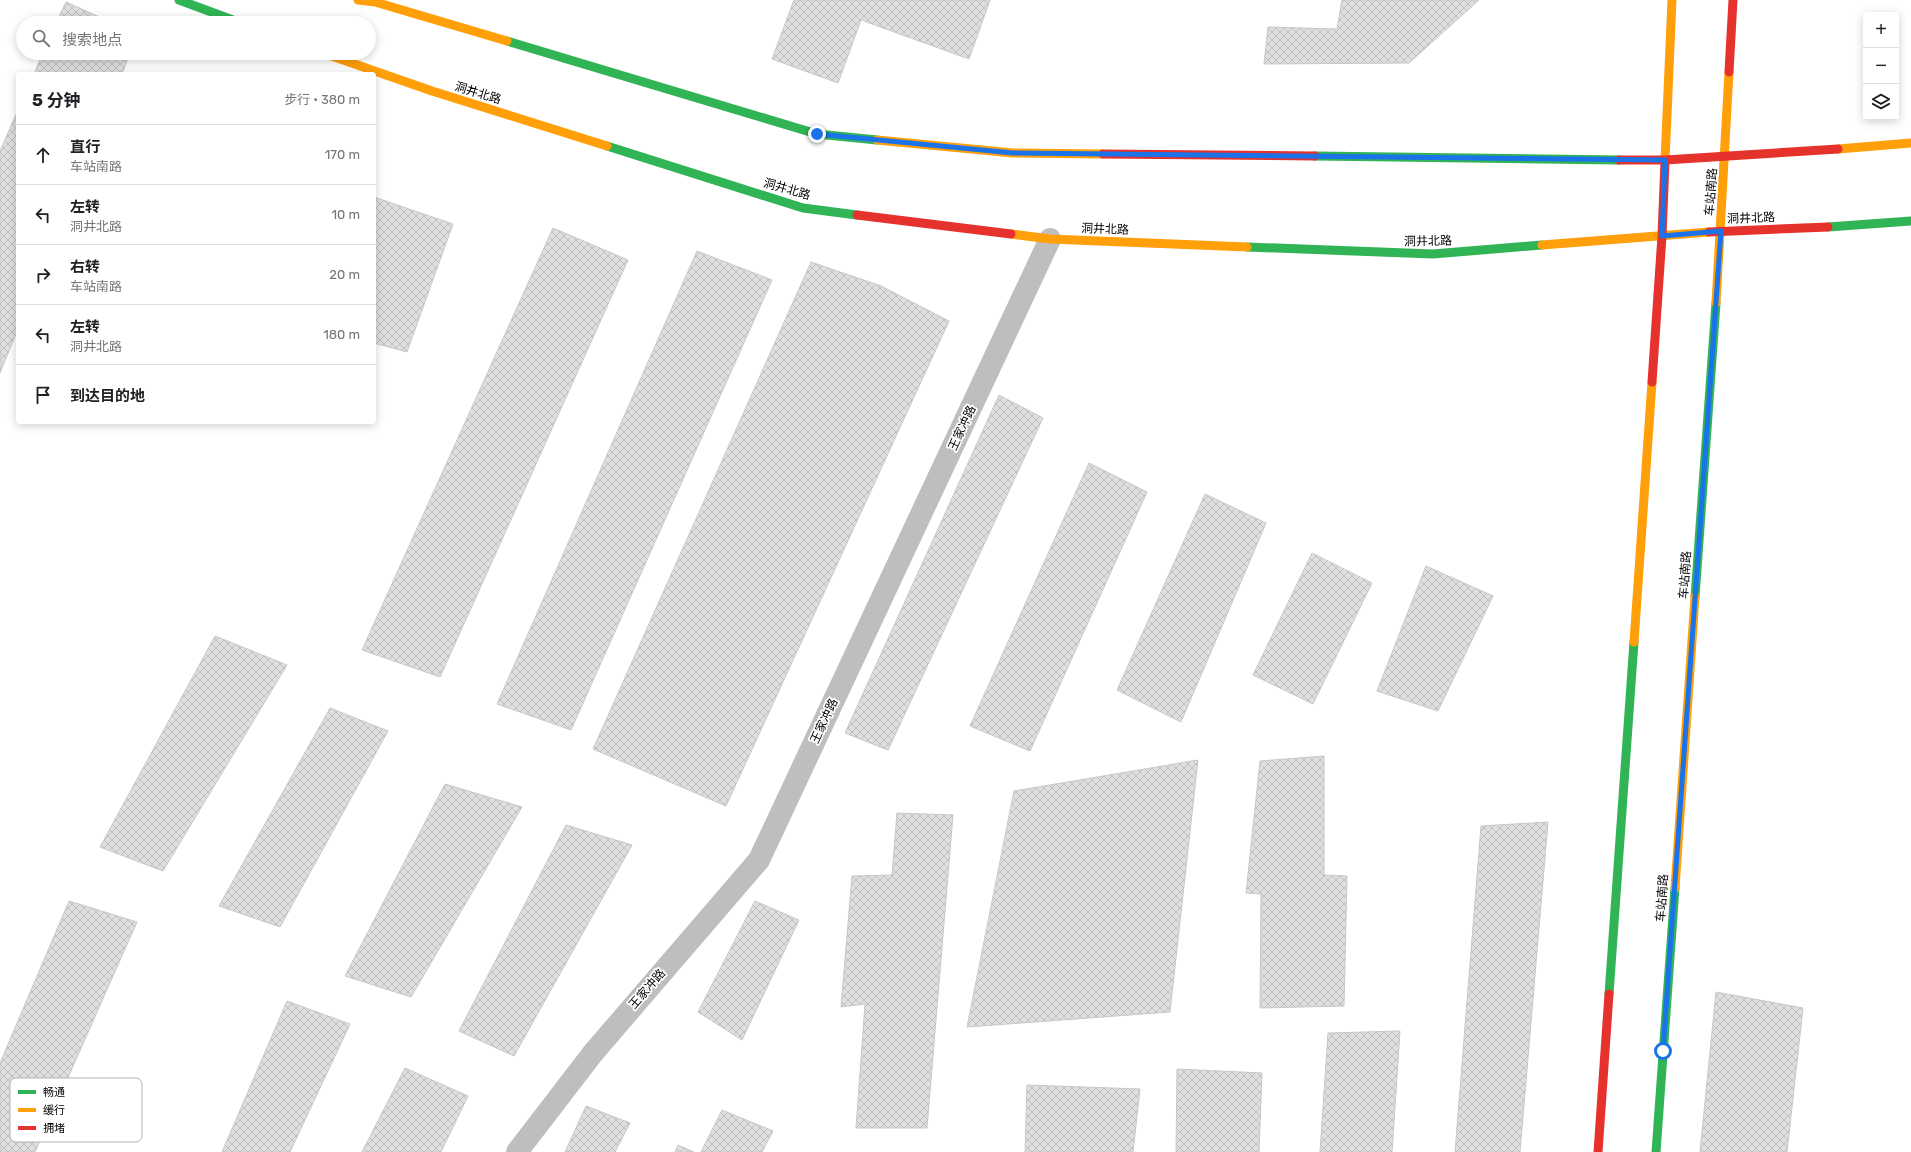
<!DOCTYPE html>
<html lang="zh">
<head>
<meta charset="utf-8">
<style>
	body { margin:0; font-family:Rubik,"Noto Sans SC",sans-serif; background:#f6f6f6; color:#202124 }
	.controls { position:absolute; right:12px; top:12px; display:grid; overflow:hidden; border-radius:4px; box-shadow:0 2px 10px #0003 }
	.controls button { width:36px; height:36px; display:grid; place-items:center; padding:0; border:0; border-bottom:1px solid #e0e0e0; background:#fff; color:#202124; font:20px sans-serif }
	.stop { position:absolute; width:12px; height:12px; margin:-9px; border:3px solid #1a73e8; border-radius:50%; background:#fff }
	.stop.end { background:#1a73e8; border-color:#fff; box-shadow:0 1px 4px #0008 }
	.list { margin:0; padding:0; list-style:none }
	h2 { display:flex; justify-content:space-between; align-items:center; height:52px; margin:0; padding:0 16px; font-size:17px }
	h2 small { font-size:13px; font-weight:400; color:#757577 }
	.list li { display:grid; grid-template-columns:26px 1fr auto; gap:12px; align-items:center; box-sizing:border-box; height:60px; padding:0 16px; border-top:1px solid #e0e0e0 }
	.list b { display:block; font-size:15px; white-space:nowrap }
	.list p { margin:0; font-size:13px; white-space:nowrap; color:#757577 }
	.list em { font-size:13px; font-style:normal; color:#757577 }
	.icon { flex:none; width:22px; height:22px; fill:none; stroke:currentColor; stroke-width:2; stroke-linecap:round; stroke-linejoin:round }
	.map { position:relative; flex:none; width:1911px; height:1152px; overflow:hidden }
	.search { position:absolute; background:#fff; box-shadow:0 2px 10px #0003; left:16px; top:16px; width:360px; height:44px; display:flex; align-items:center; gap:10px; box-sizing:border-box; padding:0 14px; border-radius:22px; color:#757577; font-size:15px }
	.panel { position:absolute; background:#fff; box-shadow:0 2px 10px #0003; left:16px; top:72px; width:360px; height:352px; border-radius:4px }
	.map>svg:first-child { display:block }
	.building { fill:url(#building-cross-hatch); stroke:#c7c7c7 }
	.lines { fill:none; stroke-linecap:round; stroke-linejoin:round }
	.street { stroke:#bebebe; stroke-width:22 }
	.fast { stroke:#30b455; stroke-width:9 }
	.slow { stroke:#ff9f0a; stroke-width:9 }
	.jam { stroke:#e5322d; stroke-width:9 }
	.route { stroke:#1a73e8; stroke-width:5 }
	.labels { text-anchor:middle; dominant-baseline:central; stroke-width:3.5; stroke-linejoin:round; paint-order:stroke }
	.street-label { font-size:12px; fill:#000; stroke:#fff }
	.key { fill:#fff; stroke:#b2b2b2; stroke-width:1 }
	.key-label { font-size:11px; fill:#000 }
</style>
</head>
<body>
<div class="map">
<svg width="1911" height="1152" viewBox="0 0 1911 1152">
	<defs>
		<pattern id="building-cross-hatch" width="8" height="8" patternUnits="userSpaceOnUse"><rect width="8" height="8" fill="#dfdfdf"/><path d="M0 0l8 8M0 8l8-8" fill="none" stroke="#bebebe"/></pattern>
	</defs>
	<rect width="100%" height="100%" fill="#fff"/>
	<path class="building" d="M794 0H990L969 59 861 20 838 83 772 59Z
		M1342 0H1479L1409 63 1264 64 1268 27 1337 29Z
		M66 2 113 23H56Z
		M43 53H130L122 74H34Z
		M18 110V329L0 373V151Z
		M374 197 453 224 407 352 374 343Z
		M553 228 628 260 440 677 362 650Z
		M697 251 772 280 571 730 497 704Z
		M811 262 881 286 949 321 726 806 593 749Z
		M999 395 1043 418 888 750 845 733Z
		M1089 463 1147 492 1030 751 970 726Z
		M1205 494 1266 523 1181 722 1117 690Z
		M1312 553 1372 583 1313 704 1253 675Z
		M1426 566 1493 596 1438 711 1377 691Z
		M215 636 287 665 163 871 100 847Z
		M330 708 388 731 280 927 219 906Z
		M1324 756V875L1347 876 1344 1006 1260 1008 1261 894 1246 893 1260 761Z
		M1198 760 1170 1012 967 1027 1014 791Z
		M445 784 522 807 411 997 345 976Z
		M897 813 953 815 927 1128H856L865 1004 841 1007 852 876 892 875Z
		M1548 822 1520 1152H1455L1481 826Z
		M566 825 632 845 514 1056 459 1031Z
		M69 901 137 922 35 1152H0V1063Z
		M755 901 799 920 742 1040 698 1012Z
		M1716 992 1803 1008 1787 1152H1700Z
		M287 1001 350 1024 290 1152H222Z
		M1400 1031 1392 1152H1320L1328 1033Z
		M405 1068 468 1096 441 1152H362Z
		M1177 1069 1262 1073 1259 1152H1176Z
		M1027 1085 1140 1089 1133 1152H1025Z
		M586 1106 630 1123 615 1152H565Z
		M722 1110 773 1131 762 1152H701Z
		M678 1145 694 1152H675Z"/>
	<g class="lines">
		<path class="street" d="M517 1152 593 1053 759 860 1050 239"/>
		<path class="fast" d="M179 0 241 23
			M507 41 817 134 877 140
			M607 146 803 208 857 215
			M1315 156 1619 160
			M1828 227 1911 221
			M1247 247 1433 254 1542 245
			M1695 597 1716 303
			M1609 994 1634 642
			M1656 1152 1675 888"/>
		<path class="slow" d="M358 0 375 2 507 41
			M323 53 432 91 607 146
			M877 140 1013 153 1103 154
			M1838 149 1911 143
			M1665 161 1672 0
			M1011 234 1050 239 1247 247
			M1542 245 1709 232
			M1716 303 1729 72
			M1634 642 1652 382
			M1675 888 1695 597"/>
		<path class="jam" d="M1729 72 1733 0
			M1103 154 1315 156
			M1619 160H1665L1838 149
			M857 215 1011 234
			M1709 232 1828 227
			M1652 382 1662 236 1665 161
			M1598 1152 1609 994"/>
	</g>
	<g class="lines">
		<path class="route" d="M817 134 1013 153 1665 160 1662 236 1721 231 1663 1051"/>
	</g>
	<g class="labels">
		<g class="street-label">
			<text transform="translate(478 93) rotate(17)">洞井北路</text>
			<text transform="translate(787 189) rotate(16)">洞井北路</text>
			<text transform="translate(1711 192) rotate(-86)">车站南路</text>
			<text transform="translate(1751 218) rotate(-2)">洞井北路</text>
			<text transform="translate(1105 229) rotate(2)">洞井北路</text>
			<text transform="translate(1428 241) rotate(-1)">洞井北路</text>
			<text transform="translate(962 428) rotate(-65)">王家冲路</text>
			<text transform="translate(1685 575) rotate(-86)">车站南路</text>
			<text transform="translate(824 721) rotate(-65)">王家冲路</text>
			<text transform="translate(1662 898) rotate(-86)">车站南路</text>
			<text transform="translate(647 989) rotate(-49)">王家冲路</text>
		</g>
	</g>
	<rect x="10" y="1078" width="132" height="64" rx="6" class="key"/>
	<rect x="18" y="1090" width="18" height="4" fill="#30b455"/>
	<rect x="18" y="1108" width="18" height="4" fill="#ff9f0a"/>
	<rect x="18" y="1126" width="18" height="4" fill="#e5322d"/>
	<g class="key-label">
		<text x="43" y="1096">畅通</text>
		<text x="43" y="1114">缓行</text>
		<text x="43" y="1132">拥堵</text>
	</g>
</svg>
<div class="controls">
<button>+</button>
<button>−</button>
<button><svg class="icon" aria-label="layers" viewBox="0 0 24 24"><path d="M12 4l9 5-9 5-9-5zM3 14l9 5 9-5"/></svg></button>
</div>
<div class="stop" style="left:1663px;top:1051px"></div>
<div class="stop end" style="left:817px;top:134px"></div>
<div class="search"><svg class="icon" aria-label="search" viewBox="0 0 24 24"><circle cx="10" cy="10" r="6"/><path d="M15 15l6 6"/></svg>搜索地点</div>
<section class="panel">
<h2>5 分钟<small>步行 · 380 m</small></h2>
<ul class="list">
<li><svg class="icon" aria-label="ahead" viewBox="0 0 24 24"><path d="M12 20V5M6 11l6-6 6 6"/></svg><div><b>直行</b><p>车站南路</p></div><em>170 m</em></li>
<li><svg class="icon" aria-label="left" viewBox="0 0 24 24"><path d="M17 20v-9H6M10 6l-5 5 5 5"/></svg><div><b>左转</b><p>洞井北路</p></div><em>10 m</em></li>
<li><svg class="icon" aria-label="right" viewBox="0 0 24 24"><path d="M7 20v-9h11M14 6l5 5-5 5"/></svg><div><b>右转</b><p>车站南路</p></div><em>20 m</em></li>
<li><svg class="icon" aria-label="left" viewBox="0 0 24 24"><path d="M17 20v-9H6M10 6l-5 5 5 5"/></svg><div><b>左转</b><p>洞井北路</p></div><em>180 m</em></li>
<li><svg class="icon" aria-label="arrive" viewBox="0 0 24 24"><path d="M6 21V4h12l-3 4 3 4H6"/></svg><div><b>到达目的地</b></div></li>
</ul>
</section>
</div>
</body>
</html>
